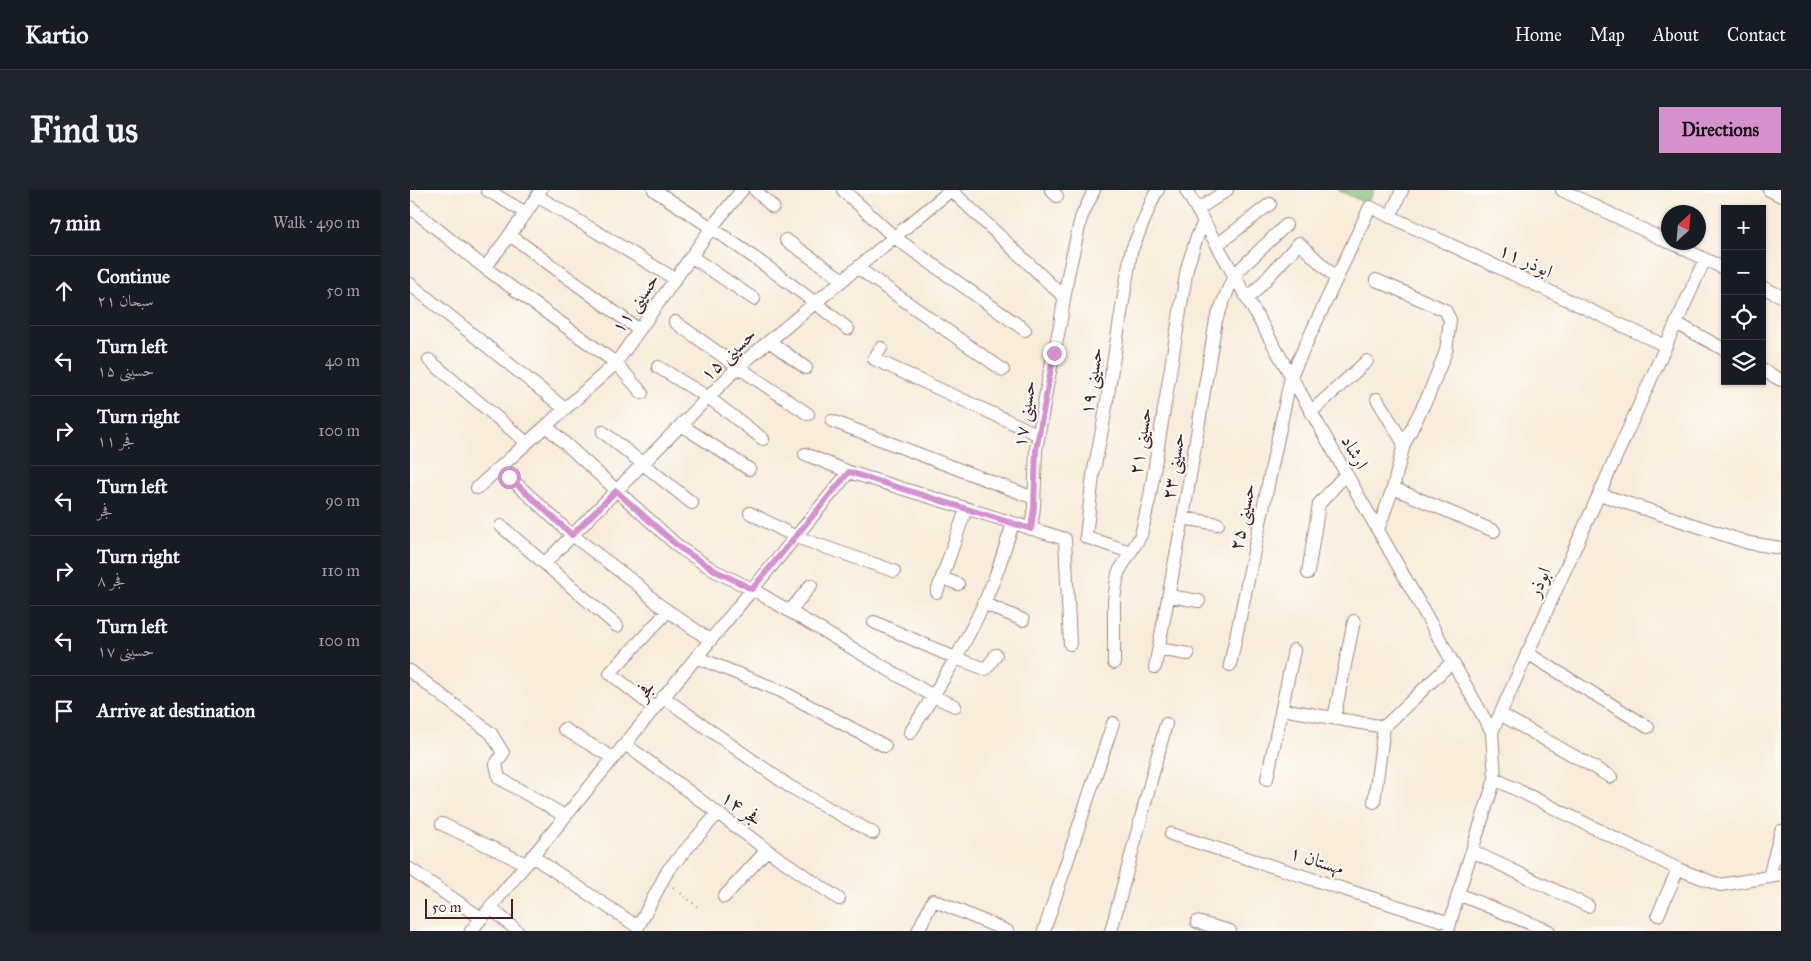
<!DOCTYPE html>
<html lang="en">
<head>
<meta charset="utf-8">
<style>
	body { margin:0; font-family:"IM FELL Great Primer",Amiri,serif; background:#20242c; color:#f1f3f6 }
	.controls { position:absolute; right:15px; top:15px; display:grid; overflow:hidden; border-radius:0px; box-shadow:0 1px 4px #0004 }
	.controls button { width:45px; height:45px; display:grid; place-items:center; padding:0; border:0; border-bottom:1px solid #363941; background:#171b24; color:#f1f3f6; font:25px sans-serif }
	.compass { position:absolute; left:1251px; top:15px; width:45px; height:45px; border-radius:50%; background:#171b24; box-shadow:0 1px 4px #0004; rotate:26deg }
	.scale { position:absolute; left:15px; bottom:12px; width:88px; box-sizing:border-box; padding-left:5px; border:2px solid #4a1f2b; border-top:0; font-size:14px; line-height:18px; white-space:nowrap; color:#4a1f2b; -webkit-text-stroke:4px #fdfcf7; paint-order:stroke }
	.stop { position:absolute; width:15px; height:15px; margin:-11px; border:4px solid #d690ce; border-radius:50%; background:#fff }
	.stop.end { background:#d690ce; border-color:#fff; box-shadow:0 1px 5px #0008 }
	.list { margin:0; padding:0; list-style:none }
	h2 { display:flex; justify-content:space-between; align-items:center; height:65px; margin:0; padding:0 20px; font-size:21px }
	h2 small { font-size:16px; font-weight:400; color:#9ea1a6 }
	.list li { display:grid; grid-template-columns:32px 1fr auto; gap:15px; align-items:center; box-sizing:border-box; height:70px; padding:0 20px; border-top:1px solid #363941 }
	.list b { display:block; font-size:19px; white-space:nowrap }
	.list p { margin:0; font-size:16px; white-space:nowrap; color:#9ea1a6 }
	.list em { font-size:16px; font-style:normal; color:#9ea1a6 }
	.icon { flex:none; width:28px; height:28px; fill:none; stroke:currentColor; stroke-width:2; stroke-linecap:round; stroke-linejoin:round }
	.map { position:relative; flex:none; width:1371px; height:741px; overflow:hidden; border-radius:0px }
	header { display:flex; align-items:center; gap:30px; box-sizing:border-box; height:70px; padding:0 25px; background:#171b24; border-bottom:1px solid #363941 }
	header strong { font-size:24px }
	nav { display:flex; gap:28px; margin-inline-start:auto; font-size:18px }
	.intro { display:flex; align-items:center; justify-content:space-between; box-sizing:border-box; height:120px; padding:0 30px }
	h1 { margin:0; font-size:35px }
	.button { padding:12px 22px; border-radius:0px; background:#d690ce; color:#111; font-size:18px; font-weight:700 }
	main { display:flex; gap:30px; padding:0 30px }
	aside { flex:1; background:#171b24; border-radius:0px; box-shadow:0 1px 4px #0004 }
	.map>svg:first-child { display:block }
	.green { fill:#86c47b; stroke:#687253 }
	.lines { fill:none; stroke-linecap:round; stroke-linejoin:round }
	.minor-casing { stroke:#a18682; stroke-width:14 }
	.path { stroke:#a18682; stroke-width:2; stroke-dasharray:1 4; stroke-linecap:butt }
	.minor { stroke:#fff; stroke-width:12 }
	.route { stroke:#d690ce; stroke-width:6 }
	.labels { text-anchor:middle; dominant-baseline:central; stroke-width:4; stroke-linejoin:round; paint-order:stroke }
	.street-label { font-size:19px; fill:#4a1f2b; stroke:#fdfcf7 }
</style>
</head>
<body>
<header>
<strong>Kartio</strong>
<nav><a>Home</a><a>Map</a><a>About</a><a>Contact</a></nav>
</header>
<div class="intro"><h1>Find us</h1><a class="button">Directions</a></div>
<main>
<aside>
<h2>7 min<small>Walk · 490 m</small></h2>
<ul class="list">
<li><svg class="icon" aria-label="ahead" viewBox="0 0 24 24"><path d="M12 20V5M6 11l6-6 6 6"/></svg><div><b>Continue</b><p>سبحان ۲۱</p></div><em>50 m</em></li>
<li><svg class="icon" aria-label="left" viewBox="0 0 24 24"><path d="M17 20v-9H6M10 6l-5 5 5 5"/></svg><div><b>Turn left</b><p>حسینی ۱۵</p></div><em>40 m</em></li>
<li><svg class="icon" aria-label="right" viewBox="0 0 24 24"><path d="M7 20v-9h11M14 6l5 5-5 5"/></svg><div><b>Turn right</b><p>فجر ۱۱</p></div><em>100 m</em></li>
<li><svg class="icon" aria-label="left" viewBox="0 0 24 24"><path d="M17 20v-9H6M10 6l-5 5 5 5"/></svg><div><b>Turn left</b><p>فجر</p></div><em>90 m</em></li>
<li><svg class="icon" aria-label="right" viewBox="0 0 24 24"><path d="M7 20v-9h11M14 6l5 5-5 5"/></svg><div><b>Turn right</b><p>فجر ۸</p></div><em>110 m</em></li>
<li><svg class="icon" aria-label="left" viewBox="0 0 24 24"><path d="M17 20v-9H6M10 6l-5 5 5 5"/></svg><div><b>Turn left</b><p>حسینی ۱۷</p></div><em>100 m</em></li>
<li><svg class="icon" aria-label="arrive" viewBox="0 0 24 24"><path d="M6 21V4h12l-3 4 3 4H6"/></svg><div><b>Arrive at destination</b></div></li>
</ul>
</aside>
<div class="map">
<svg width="1371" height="741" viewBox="0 0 1371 741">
	<rect width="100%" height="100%" fill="#fdfcf7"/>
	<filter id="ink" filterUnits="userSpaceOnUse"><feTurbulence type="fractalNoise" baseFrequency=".02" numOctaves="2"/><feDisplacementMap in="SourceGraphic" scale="10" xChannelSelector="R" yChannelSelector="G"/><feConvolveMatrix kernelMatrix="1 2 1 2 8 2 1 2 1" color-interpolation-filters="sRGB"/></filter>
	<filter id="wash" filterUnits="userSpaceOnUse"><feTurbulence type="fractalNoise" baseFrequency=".0096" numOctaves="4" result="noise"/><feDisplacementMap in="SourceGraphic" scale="20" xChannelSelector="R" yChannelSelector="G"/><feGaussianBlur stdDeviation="1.12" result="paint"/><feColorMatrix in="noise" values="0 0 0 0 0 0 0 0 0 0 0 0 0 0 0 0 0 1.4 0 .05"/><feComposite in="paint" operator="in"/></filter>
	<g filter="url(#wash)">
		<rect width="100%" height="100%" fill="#f8ecda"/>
		<path class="green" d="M928 0H964L957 14Z"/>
	</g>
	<g filter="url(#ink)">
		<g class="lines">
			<defs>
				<path id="minor" d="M77 0 116 23
					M244 0C311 43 377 89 438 139
					M345 0 363 17
					M433 0 484 47 615 140
					M541 0 654 107
					M641 0 647 6
					M776 0 1082 542
					M1152 0 1258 52
					M1359 0 1371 6
					M127 6 265 89
					M0 17 75 78 206 173 232 203
					M787 20 817 0
					M980 27 992 0
					M100 45 229 140
					M376 50 433 90
					M1260 52 1315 79
					M807 55 860 14
					M282 67 344 109
					M75 78 116 23 131 0
					M448 78 593 180
					M966 90 1035 120 1040 130 1036 161 1019 204 994 254 983 298 968 340
					M0 94 155 219
					M1352 97 1371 106
					M838 109 889 53 926 88
					M265 132 328 177 398 224
					M1266 133 1315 160
					M359 151 396 178
					M471 158 464 169 629 245
					M19 170 117 253
					M248 177 299 208 353 249
					M1352 180 1371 190
					M967 209 994 254
					M901 222 957 171
					M422 231 624 308
					M271 235 339 279
					M136 236 270 358 305 381 342 399 523 506 545 516
					M193 242 282 313
					M395 264 439 282 655 349 660 454
					M99 287 162 345 228 395 248 414 300 450
					M67 298 206 173 302 37 332 0
					M983 298 1084 341
					M1189 304 1339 353 1371 358
					M340 323 386 347 484 381
					M773 328 808 334
					M91 336 207 436
					M621 339 624 317 626 260 638 191 650 135 658 85 671 28 684 0
					M720 362 676 347 683 285 693 235 721 62 744 6 748 0
					M135 373 328 177 541 0
					M898 383 909 314 936 284
					M532 388 548 394
					M527 402 556 319
					M759 406 789 411
					M573 413 613 430
					M380 421 401 395
					M464 432 545 468 576 479 586 465
					M749 459 778 464
					M1117 463 1238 537
					M286 467 371 501 475 556
					M704 473V409L708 383 731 345 740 306 777 78 787 47 794 32
					M820 475 881 186 960 17 1256 156
					M745 477 773 328 806 130 824 85 876 35
					M0 481 81 543 93 563 86 574 89 588 155 626
					M253 507 379 596 463 643
					M244 518 200 483 258 421
					M872 519 974 537 1042 472
					M1090 524 1201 587
					M924 528 944 431
					M154 539 203 568
					M500 543C530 495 562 445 583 392 591 373 596 353 603 334
					M215 554 357 660 429 709
					M857 589 884 460
					M1085 589 1268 679 1310 695 1371 685
					M964 612 974 537
					M32 634 116 674
					M761 644 1040 733
					M1062 661 1178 716
					M122 666 228 737 258 680 308 623
					M0 679 71 728
					M1359 687 1371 641
					M1048 704 1139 741
					M314 707 357 660
					M80 717 107 741
					M1248 725 1268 679
					M787 732 820 741
					M61 741 439 282
					M508 741 523 710 597 741
					M634 741 703 533
					M701 741 756 534
					M1038 741 1048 704 1085 589 1082 542 1295 69"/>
			</defs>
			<use href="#minor" class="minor-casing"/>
			<path class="path" d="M263 697 290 719"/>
			<use href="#minor" class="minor"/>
		</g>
	</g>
	<g class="lines" filter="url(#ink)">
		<path class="route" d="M99 287 162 345 206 301 270 358 306 381 342 399 439 282 621 339 624 317 626 260 644 163"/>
	</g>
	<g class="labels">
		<g class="street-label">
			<text transform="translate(1116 70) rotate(25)">ابوذر ۱۱</text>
			<text transform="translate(225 113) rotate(-55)">حسینی ۱۱</text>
			<text transform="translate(318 164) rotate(-43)">حسینی ۱۵</text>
			<text transform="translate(681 191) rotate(-81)">حسینی ۱۹</text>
			<text transform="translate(614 224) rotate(-81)">حسینی ۱۷</text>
			<text transform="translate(730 251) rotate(-81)">حسینی ۲۱</text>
			<text transform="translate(945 262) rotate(61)">ارشاد</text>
			<text transform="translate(763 276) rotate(-81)">حسینی ۲۳</text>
			<text transform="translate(832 327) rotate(-78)">حسینی ۲۵</text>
			<text transform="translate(1129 392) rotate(-66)">ابوذر</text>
			<text transform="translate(235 500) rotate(-51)">فجر</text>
			<text transform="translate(332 618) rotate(37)">فجر ۱۴</text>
			<text transform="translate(907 670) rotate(18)">مهستان ۱</text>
		</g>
	</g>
</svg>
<div class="controls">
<button>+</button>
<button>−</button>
<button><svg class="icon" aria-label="locate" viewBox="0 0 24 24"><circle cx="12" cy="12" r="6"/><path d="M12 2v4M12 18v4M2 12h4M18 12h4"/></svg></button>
<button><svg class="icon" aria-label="layers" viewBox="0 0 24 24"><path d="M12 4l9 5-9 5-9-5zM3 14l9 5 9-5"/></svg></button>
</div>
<svg class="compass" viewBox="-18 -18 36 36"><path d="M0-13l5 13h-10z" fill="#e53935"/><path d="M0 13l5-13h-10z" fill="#9ea1a6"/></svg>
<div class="scale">50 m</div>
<div class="stop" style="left:99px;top:287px"></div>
<div class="stop end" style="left:644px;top:163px"></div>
</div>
</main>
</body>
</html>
